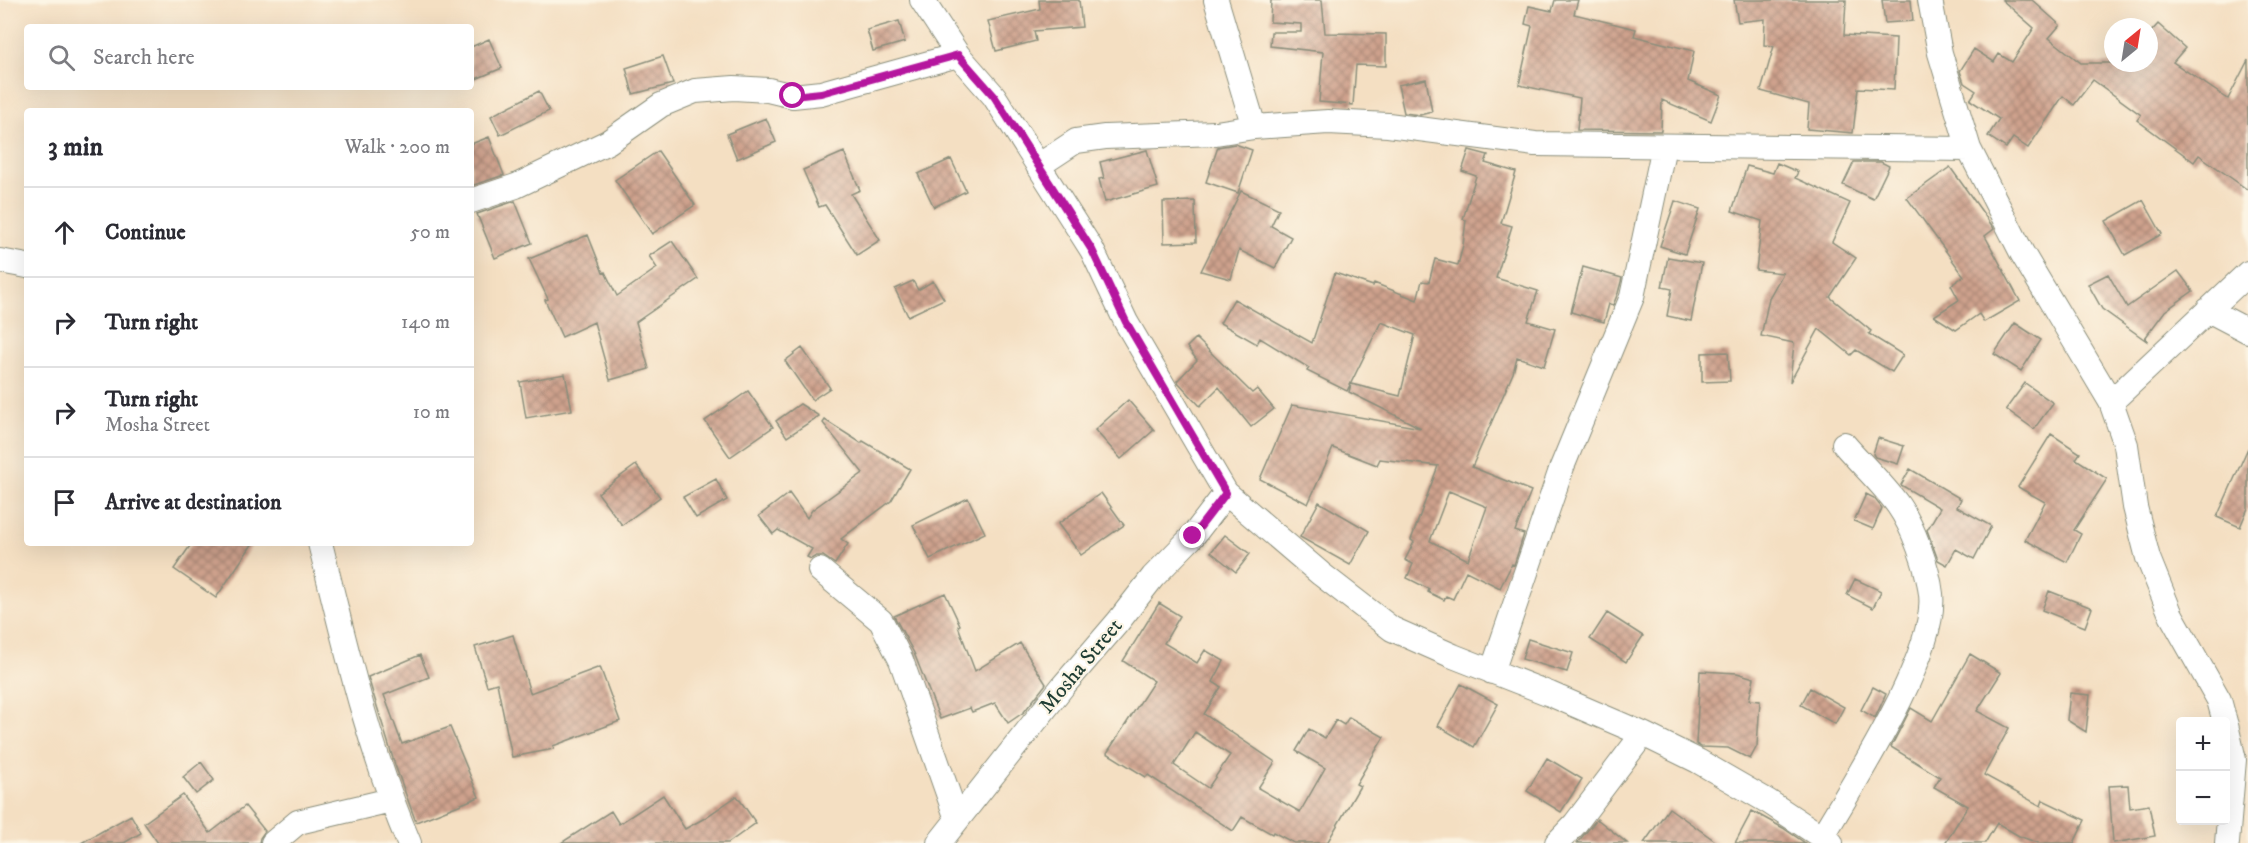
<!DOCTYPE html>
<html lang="en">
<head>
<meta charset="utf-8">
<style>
	body { margin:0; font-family:"IM FELL DW Pica",serif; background:#f7f7f7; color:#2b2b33 }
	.controls { position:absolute; right:18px; bottom:18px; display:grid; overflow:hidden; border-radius:6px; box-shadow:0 6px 24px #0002 }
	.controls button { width:54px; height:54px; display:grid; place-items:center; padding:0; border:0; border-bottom:2px solid #e1e1e2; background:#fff; color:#2b2b33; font:30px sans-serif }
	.compass { position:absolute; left:2104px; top:18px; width:54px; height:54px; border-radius:50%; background:#fff; box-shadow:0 6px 24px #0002; rotate:30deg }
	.stop { position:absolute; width:18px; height:18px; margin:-14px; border:4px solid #b5179e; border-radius:50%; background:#fff }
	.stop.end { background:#b5179e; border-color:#fff; box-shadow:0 2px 6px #0008 }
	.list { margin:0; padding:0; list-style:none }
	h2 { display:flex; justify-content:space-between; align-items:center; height:78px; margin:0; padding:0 24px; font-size:26px }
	h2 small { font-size:20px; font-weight:400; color:#7c7c81 }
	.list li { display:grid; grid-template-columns:39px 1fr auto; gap:18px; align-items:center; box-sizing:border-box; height:90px; padding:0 24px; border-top:2px solid #e1e1e2 }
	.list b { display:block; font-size:22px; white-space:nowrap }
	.list p { margin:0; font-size:20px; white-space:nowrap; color:#7c7c81 }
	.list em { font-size:20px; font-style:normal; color:#7c7c81 }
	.icon { flex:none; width:33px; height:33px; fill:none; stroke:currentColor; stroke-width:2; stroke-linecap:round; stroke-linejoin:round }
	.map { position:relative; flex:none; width:2248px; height:843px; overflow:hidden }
	.search { position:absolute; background:#fff; box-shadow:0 6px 24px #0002; left:24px; top:24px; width:450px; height:66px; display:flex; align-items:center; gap:15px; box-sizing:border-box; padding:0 21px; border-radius:6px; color:#7c7c81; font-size:22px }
	.panel { position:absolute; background:#fff; box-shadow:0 6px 24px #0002; left:24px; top:108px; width:450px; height:438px; border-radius:6px }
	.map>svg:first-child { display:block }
	.building { fill:url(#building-cross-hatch); fill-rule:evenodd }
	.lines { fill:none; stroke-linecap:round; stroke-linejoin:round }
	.minor-casing { stroke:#8a8e7b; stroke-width:26 }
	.minor { stroke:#fff; stroke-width:24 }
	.route { stroke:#b5179e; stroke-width:8 }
	.labels { text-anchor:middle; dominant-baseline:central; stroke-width:4.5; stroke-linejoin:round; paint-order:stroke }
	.street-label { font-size:22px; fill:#1f3d34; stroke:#fcf5e5 }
</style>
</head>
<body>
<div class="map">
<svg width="2248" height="843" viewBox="0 0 2248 843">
	<defs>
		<pattern id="building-cross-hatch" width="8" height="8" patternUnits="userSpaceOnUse" patternTransform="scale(1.5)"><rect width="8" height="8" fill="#cfa28d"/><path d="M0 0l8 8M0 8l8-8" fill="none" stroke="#a78574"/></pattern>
	</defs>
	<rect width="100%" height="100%" fill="#fcf5e5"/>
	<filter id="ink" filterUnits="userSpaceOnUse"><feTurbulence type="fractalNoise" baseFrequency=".0167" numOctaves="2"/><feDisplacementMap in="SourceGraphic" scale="12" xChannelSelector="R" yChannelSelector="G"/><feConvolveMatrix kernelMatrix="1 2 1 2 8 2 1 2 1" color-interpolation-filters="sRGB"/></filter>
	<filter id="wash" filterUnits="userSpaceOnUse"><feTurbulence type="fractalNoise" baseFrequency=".008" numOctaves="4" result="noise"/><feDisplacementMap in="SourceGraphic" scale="24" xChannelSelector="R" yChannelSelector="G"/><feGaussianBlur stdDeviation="1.35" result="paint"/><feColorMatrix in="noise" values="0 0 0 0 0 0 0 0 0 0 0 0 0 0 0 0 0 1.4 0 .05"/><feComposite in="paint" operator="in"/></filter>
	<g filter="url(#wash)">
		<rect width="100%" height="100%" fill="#f4dfc2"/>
		<g id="blocks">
			<path class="building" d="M1039 0H1079L1082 27 1034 31 1036 41 996 51 988 21 1040 9Z
				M1271 0H1322L1325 33 1386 34V66L1356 65 1353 105 1319 102 1323 52 1270 46 1271 32H1301V24L1270 22Z
				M1555 0H1578L1574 14 1636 29 1634 36 1694 51 1688 81 1721 95 1711 121 1662 100 1661 131 1577 130 1580 98 1519 85 1532 26 1525 24 1529 6 1552 11Z
				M1734 0H1846L1844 35 1896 38 1894 90 1858 88 1853 133 1807 129 1809 104 1761 91 1774 46 1764 45 1765 19 1738 22Z
				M1882 0H1911L1913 21 1885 23Z
				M2002 0H2032L2060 25 2049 38 2081 63H2149V34L2158 24 2185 48 2173 62 2228 99 2248 60V190L2199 155 2194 162 2137 120 2141 115 2093 80 2074 105 2063 96 2028 148 2013 138 2006 148 1988 136 1999 119 1970 100 1976 91 1964 83 1960 71 1974 49 1994 62 1999 54 2012 62 2034 28Z
				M899 21 905 42 873 51 867 30Z
				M489 39 502 68 471 81V47Z
				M663 56 673 84 633 94 626 68Z
				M1426 79 1432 112 1420 115 1404 113 1398 85Z
				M539 91 549 111 500 135 491 116Z
				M766 118 776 142 737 159 727 134Z
				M489 137 504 175 471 186V144Z
				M1235 144 1252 150 1238 193 1206 182 1218 147Z
				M1147 150 1158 187 1105 202 1099 179 1104 178 1100 162Z
				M1469 150 1488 155 1485 163 1516 172 1501 223 1512 226 1496 278 1538 291 1528 321 1555 329 1544 366 1517 357 1513 373 1472 467 1531 491 1515 531 1524 534 1514 565 1512 564 1500 588 1466 571 1453 599 1446 596 1444 600 1428 592 1429 589 1407 578 1413 564 1405 560 1414 542 1411 540 1438 466 1380 459 1377 465 1333 448 1308 504 1260 479 1292 405 1421 428 1349 392 1351 384 1400 396 1415 335 1381 322 1347 391 1307 371 1309 368 1260 338 1257 344 1220 323 1234 299 1312 343 1335 273 1373 286 1374 283 1417 300 1422 281 1429 282 1435 259 1458 265 1463 245 1466 220 1463 219 1476 176 1462 171ZM1449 491 1487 507 1468 560 1430 541Z
				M658 151 695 205 652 234 615 180Z
				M844 152 860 190 851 194 880 240 857 255 825 205 819 207 803 170Z
				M951 159 966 191 934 207 918 174Z
				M1854 162H1881L1889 166 1873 199 1843 185Z
				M1777 163 1798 172 1795 178 1850 203 1832 242 1856 258 1830 297 1871 331 1869 334 1903 355 1892 372 1856 350 1851 355 1819 329 1790 382 1794 343 1761 336 1769 298 1783 273 1756 270 1762 221 1732 211 1747 166 1773 173Z
				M1950 167 1993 227 1994 229 1985 236 2020 301 1984 322 1979 314 1956 330 1934 316 1959 300 1951 285 1964 276 1907 198Z
				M1241 191 1279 209 1271 226 1291 237 1275 268 1239 250 1231 279 1201 271Z
				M2143 200 2162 234 2125 255 2106 221Z
				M515 201 532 243 495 258 477 214Z
				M1195 201 1196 242 1164 243 1163 202Z
				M1675 201 1700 209 1685 254 1660 246Z
				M588 235 603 273 605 272 617 296 657 268 649 256 672 241 698 279 636 322 649 369 610 380 594 322 562 337 545 300 548 299 529 259Z
				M1668 257 1702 263 1691 321 1667 316 1672 289 1662 287Z
				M1583 267 1622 278 1618 293 1613 305 1609 304 1604 322 1571 312Z
				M2178 271 2193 291 2165 311 2145 338 2148 342 2102 309 2088 284 2108 274 2127 307Z
				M913 281 918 290 933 281 944 299 908 316 895 289Z
				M2015 323 2041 340 2021 371 1994 354Z
				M1196 338 1252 393 1257 389 1274 409 1251 427 1219 387 1200 406 1177 381 1197 360 1187 347Z
				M802 348 830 388 812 400 785 361Z
				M1728 352 1730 381 1702 382V353Z
				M565 374 572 410 526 418 520 382Z
				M2025 383 2053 403 2034 429 2006 409Z
				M748 391 773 427 730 457 705 421Z
				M1128 400 1154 430 1121 459 1095 430Z
				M800 404 819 416 787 437 776 421Z
				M825 420 861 443 863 441 910 469 891 501 841 539 848 544 835 564 823 556H816L811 559 807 557 812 549 778 530 773 534 759 516 789 493 807 518 812 510 863 473 823 423Z
				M2051 434 2080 453 2076 459 2107 479 2074 530 2081 534 2067 562 2025 540 2045 502 2018 487Z
				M1878 438 1904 446 1898 464 1875 457 1873 454Z
				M2248 448V508L2240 527 2217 517Z
				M636 465 660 497 622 525 598 493Z
				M1910 469 1961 499 1957 507 1991 526 1974 559 1956 549 1947 565 1938 560 1927 530 1940 508 1901 485Z
				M716 479 727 500 696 518 683 497Z
				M1101 493 1124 525 1081 555 1058 524Z
				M1866 494 1874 498 1882 508 1873 529 1854 521Z
				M968 498 985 533 930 559 913 525Z
				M1319 502 1369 531 1350 565 1300 537Z
				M1225 535 1250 554 1236 572 1211 552Z
				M192 543H253L216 598 174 569Z
				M1855 579 1881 591 1873 608 1847 595Z
				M2049 591 2092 608 2085 627 2042 610Z
				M945 593 960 625 958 626 975 671 1020 643 1046 684 1024 712 1008 723 995 703 972 712 970 708 940 719 914 653 894 616Z
				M1159 603 1180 616 1164 643 1197 663 1205 650 1224 661 1213 682 1221 687 1204 714 1275 762 1258 788 1300 812 1325 768 1296 751 1309 729 1325 738 1336 720 1344 725 1349 717 1384 737 1356 784 1360 786 1327 843H1294L1273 832 1272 834 1242 817 1233 831 1148 775 1146 777 1107 753 1154 681 1123 661ZM1195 732 1230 755 1208 788 1174 765Z
				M1607 613 1643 636 1626 662 1590 639Z
				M513 635 530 693 600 667 620 721 553 746 554 749 512 757 497 683 487 686 475 647Z
				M1528 639 1573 653 1567 672 1522 659Z
				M1970 654 2001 673 1977 711 2009 728 1984 775 2041 806 2043 800 2085 820 2074 843H2038L2019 836 1997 823 1985 843H1945L1968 806 1934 787 1940 777 1891 747 1911 708 1932 721Z
				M420 655 429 677 384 695 402 744 450 727 479 797 416 822 395 765 368 677Z
				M1700 671 1737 673 1754 678 1749 700 1760 701 1757 746 1750 759 1728 748 1701 747 1696 744Z
				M1461 684 1498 704 1474 747 1438 726Z
				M1873 687 1886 694 1875 718 1861 710Z
				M1810 688 1844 707 1835 724 1801 705Z
				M2070 693 2090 695 2086 732 2067 720Z
				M1547 758 1582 779 1561 812 1527 791Z
				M201 762 214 780 196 794 183 777Z
				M2128 785 2130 808 2149 805 2155 836 2113 843 2109 786Z
				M183 795 210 833 245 806 265 831 260 838 259 843H158L144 823Z
				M663 795 685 829 703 819 737 796 756 823 728 843H561L611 811 619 824Z
				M1669 808 1718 843H1644Z
				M1752 811 1783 828 1805 843H1735Z
				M131 815 141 833 124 843H81Z
				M1597 819 1627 843H1577Z"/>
		</g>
	</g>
	<g filter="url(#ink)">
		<use href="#blocks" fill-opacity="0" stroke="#8a8e7b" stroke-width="1.5"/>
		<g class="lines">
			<defs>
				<path id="minor" d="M922 0 958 55 994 96 1092 250 1126 322 1226 493 1321 574 1392 629 1453 656 1550 694 1643 734 1698 761 1769 802 1831 843
					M1216 0 1254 127
					M1930 0 1940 53 1969 149 2022 253 2111 402 2126 445 2135 507 2148 558 2171 615 2219 700 2225 722
					M1038 166 1076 141 1105 137 1216 133 1254 127 1328 122 1388 125 1535 144 1969 149
					M471 201 516 186 608 142 661 105 695 91 734 88 768 90 793 96 821 93 958 55
					M0 261 27 266
					M2208 310 2248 331
					M2111 402 2248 273
					M320 543C345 644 368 747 409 843
					M820 570 881 621 901 660 957 819
					M1492 672 1562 467 1632 297 1664 146
					M2226 725 2234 760 2227 843
					M1822 837C1853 784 1938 653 1931 594 1928 568 1913 526 1898 505 1882 483 1861 464 1844 444
					M273 843 298 822 391 800
					M939 843 1063 686 1118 622 1153 577 1193 536 1226 493
					M1557 843 1575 824 1643 734"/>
			</defs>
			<use href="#minor" class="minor-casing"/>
			<use href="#minor" class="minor"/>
		</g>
	</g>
	<g class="lines" filter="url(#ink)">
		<path class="route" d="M793 96 821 93 958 55 994 96 1092 250 1126 322 1226 493 1193 536"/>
	</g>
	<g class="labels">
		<g class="street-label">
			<text transform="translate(1081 666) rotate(-50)">Mosha Street</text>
		</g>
	</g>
</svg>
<div class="controls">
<button>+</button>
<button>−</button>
</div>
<svg class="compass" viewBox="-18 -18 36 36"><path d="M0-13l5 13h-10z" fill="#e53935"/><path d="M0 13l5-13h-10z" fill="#7c7c81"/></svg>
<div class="stop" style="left:793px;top:96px"></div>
<div class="stop end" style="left:1193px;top:536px"></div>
<div class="search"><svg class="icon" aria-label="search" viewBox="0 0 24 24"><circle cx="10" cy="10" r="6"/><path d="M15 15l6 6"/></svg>Search here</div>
<section class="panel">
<h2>3 min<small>Walk · 200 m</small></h2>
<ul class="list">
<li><svg class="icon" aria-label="ahead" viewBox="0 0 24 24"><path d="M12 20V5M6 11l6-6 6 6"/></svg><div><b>Continue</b></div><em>50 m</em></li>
<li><svg class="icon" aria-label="right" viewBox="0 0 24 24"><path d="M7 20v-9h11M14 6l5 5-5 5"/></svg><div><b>Turn right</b></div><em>140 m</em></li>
<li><svg class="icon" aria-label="right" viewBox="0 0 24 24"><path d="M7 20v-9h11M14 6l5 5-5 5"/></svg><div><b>Turn right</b><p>Mosha Street</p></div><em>10 m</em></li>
<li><svg class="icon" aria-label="arrive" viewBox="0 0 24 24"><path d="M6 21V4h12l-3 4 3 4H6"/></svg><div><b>Arrive at destination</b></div></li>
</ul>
</section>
</div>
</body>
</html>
